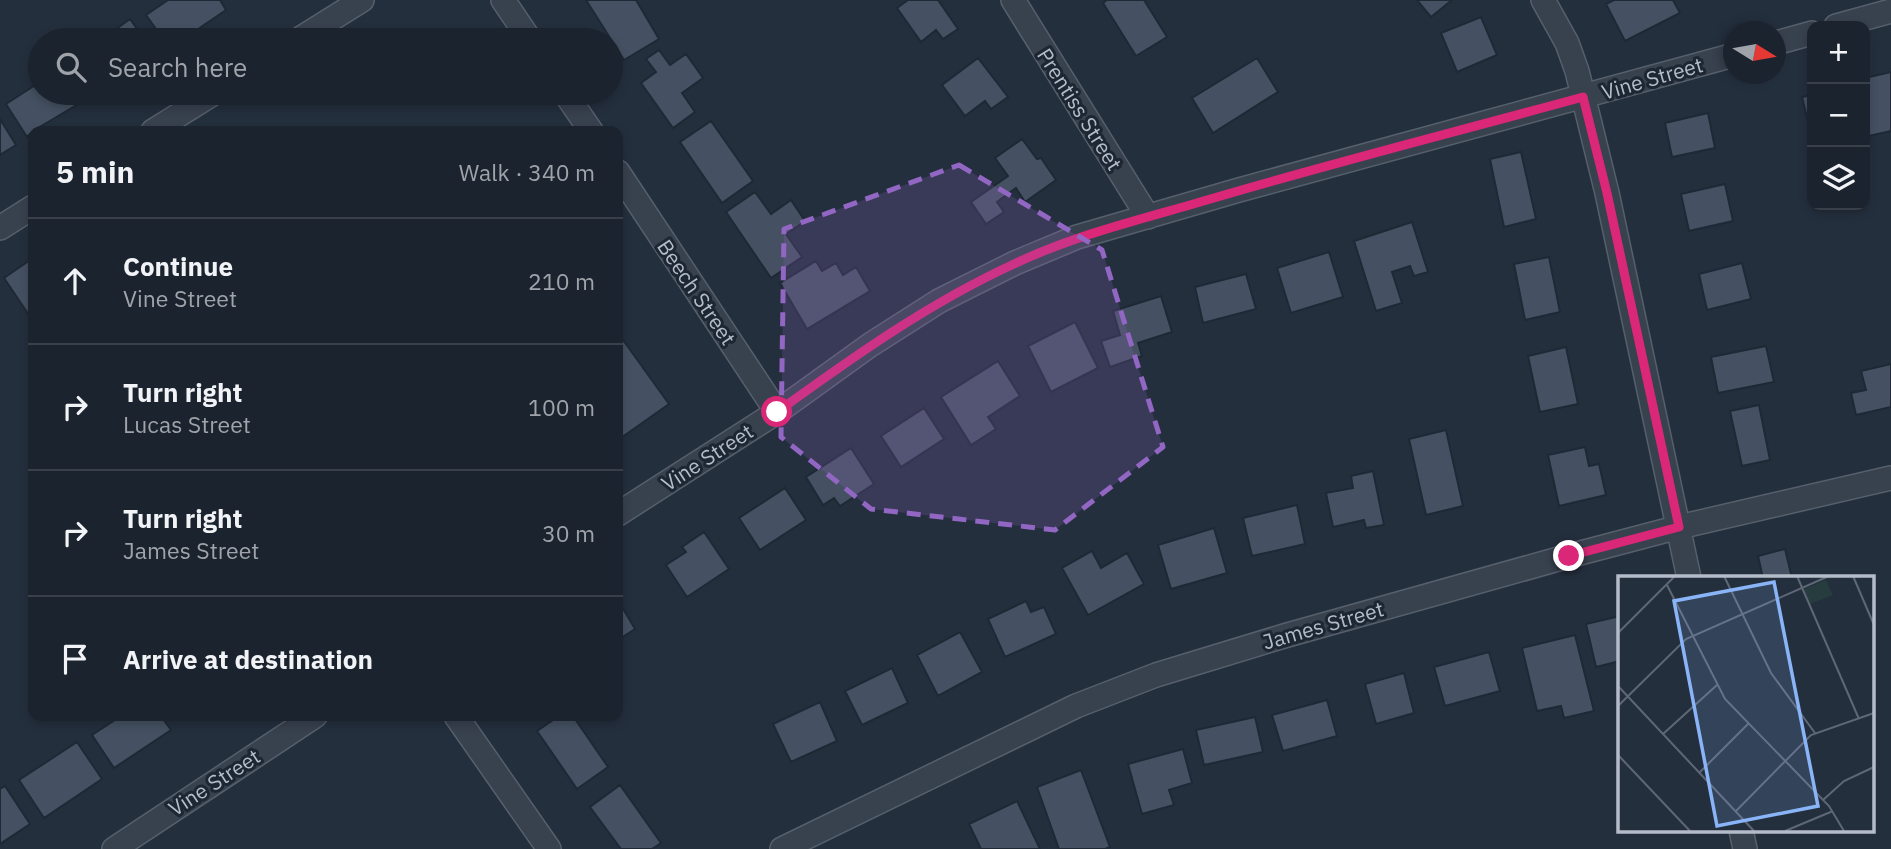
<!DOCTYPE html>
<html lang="en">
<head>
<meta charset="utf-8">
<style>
	body { margin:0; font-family:"IBM Plex Sans",sans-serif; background:#282f3a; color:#f1f3f6 }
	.controls { position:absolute; right:21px; top:21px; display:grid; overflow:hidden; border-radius:14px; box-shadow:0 4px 10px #0003 }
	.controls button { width:63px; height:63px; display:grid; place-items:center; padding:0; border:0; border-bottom:2px solid #39404a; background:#1b232e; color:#f1f3f6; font:35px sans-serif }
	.compass { position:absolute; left:1723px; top:21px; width:63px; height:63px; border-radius:50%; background:#1b232e; box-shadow:0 4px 10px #0003; rotate:101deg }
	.stop { position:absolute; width:21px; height:21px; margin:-16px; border:5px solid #db2777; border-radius:50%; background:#fff }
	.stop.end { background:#db2777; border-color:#fff; box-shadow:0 2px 7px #0008 }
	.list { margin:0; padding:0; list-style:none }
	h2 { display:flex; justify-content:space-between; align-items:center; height:91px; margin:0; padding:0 28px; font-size:30px }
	h2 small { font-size:23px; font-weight:400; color:#a0a4aa }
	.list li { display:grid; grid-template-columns:46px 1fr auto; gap:21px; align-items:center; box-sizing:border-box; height:126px; padding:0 28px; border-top:2px solid #39404a }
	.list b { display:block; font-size:26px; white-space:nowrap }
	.list p { margin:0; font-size:23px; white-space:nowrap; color:#a0a4aa }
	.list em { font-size:23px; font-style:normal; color:#a0a4aa }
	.icon { flex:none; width:38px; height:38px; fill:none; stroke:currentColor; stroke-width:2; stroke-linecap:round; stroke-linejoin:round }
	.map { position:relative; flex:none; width:1891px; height:849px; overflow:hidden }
	.search { position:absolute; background:#1b232e; box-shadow:0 4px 10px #0003; left:28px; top:28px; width:595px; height:77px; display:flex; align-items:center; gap:18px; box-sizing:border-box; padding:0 24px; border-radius:38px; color:#a0a4aa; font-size:26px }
	.panel { position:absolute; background:#1b232e; box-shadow:0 4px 10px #0003; left:28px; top:126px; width:595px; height:595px; border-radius:14px }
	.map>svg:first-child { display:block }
	.building { fill:#455162; stroke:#1f2835; stroke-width:2 }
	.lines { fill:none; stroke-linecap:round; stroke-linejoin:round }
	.street-casing { stroke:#565f6c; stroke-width:26 }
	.street { stroke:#38414e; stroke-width:23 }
	.route { stroke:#db2777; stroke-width:9 }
	.marked { fill:#9266c3; fill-opacity:0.2; stroke:#9266c3; stroke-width:5; stroke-dasharray:14 9; stroke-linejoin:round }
	.labels { text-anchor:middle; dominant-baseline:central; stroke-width:6; stroke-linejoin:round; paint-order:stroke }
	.street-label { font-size:21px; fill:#b4bcc9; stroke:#1d2633 }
	.inset-road { fill:none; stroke:#5e6776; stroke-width:2 }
	.view { fill:#8ab4f8; fill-opacity:0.15; stroke:#8ab4f8; stroke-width:3.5 }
	.inset-edge { fill:none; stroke:#b4bcc9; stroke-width:3.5 }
</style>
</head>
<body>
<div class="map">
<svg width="1891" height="849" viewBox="0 0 1891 849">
	<rect width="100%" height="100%" fill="#242f3e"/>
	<path class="building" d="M168 0H220L226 10 182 40H164L146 15Z
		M586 0H636L659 39 624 60Z
		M908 0H938L958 29 943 39 936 30 921 42 897 8Z
		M1107 0H1144L1167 37 1136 56 1103 3Z
		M1417 0H1452L1431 17Z
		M1614 0H1673L1680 13 1625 41 1606 4Z
		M1481 17 1497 55 1457 72 1441 33Z
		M130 19 145 40H101Z
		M659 50 670 65 686 54 703 78 682 93 695 112 673 128 641 83 656 72 646 59Z
		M978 58 1008 97 991 109 985 101 965 116 942 85Z
		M1257 58 1278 92 1213 133 1192 98Z
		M1891 72V131L1869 136 1865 115V78Z
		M40 82V93H80L85 100 33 131 27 137 6 104Z
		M1812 95V134H1811L1802 97Z
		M1708 113 1715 148 1672 157 1665 123Z
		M0 119 16 145 0 155Z
		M711 121 753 181 722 203 680 142Z
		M1022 139 1037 159 1041 158 1056 180 1025 202 1016 188 997 202 1004 212 986 224 971 202 1008 176 995 158Z
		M1521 152 1536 219 1504 227 1490 159Z
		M1725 184 1733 221 1689 231 1681 194Z
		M755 192 771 214 791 200 805 221 786 234 802 257 771 278 726 212Z
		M1412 222 1428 272 1414 276 1410 266 1392 272 1402 303 1376 311 1354 241Z
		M1329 252 1343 297 1291 313 1277 268Z
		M1549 257 1560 312 1525 320 1514 264Z
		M33 258V321L4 278Z
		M816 261 822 271 836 263 843 275 856 267 870 291 807 329 780 283Z
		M1742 263 1751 299 1707 310 1699 274Z
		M1246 274 1256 309 1203 323 1195 287Z
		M1161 296 1172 332 1138 343 1142 356 1110 367 1101 341 1120 335 1113 311Z
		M1075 322 1098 368 1051 392 1028 346Z
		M618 333 669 404 618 440Z
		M1766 346 1774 382 1718 393 1711 357Z
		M1566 347 1578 404 1540 412 1528 356Z
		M998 361 1020 396 988 417 996 429 971 445 941 397Z
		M1891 364V407L1856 415 1851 393 1866 390 1861 371Z
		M1759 405 1770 460 1742 466 1730 411Z
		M924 408 944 439 901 467 881 436Z
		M1446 430 1463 506 1426 515 1409 439Z
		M1585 447 1589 466 1599 464 1606 495 1559 506 1548 455Z
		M851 448 874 484 840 506 834 498 823 505 806 477Z
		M1373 471 1384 525 1366 528 1364 520 1333 527 1326 493 1353 488 1351 476Z
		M785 488 806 520 760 550 739 518Z
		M1297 505 1305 544 1252 556 1243 518Z
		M1214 528 1227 573 1171 589 1158 545Z
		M704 532 729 569 687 597 666 565 686 552 682 547Z
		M1785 549 1792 578H1763L1758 556Z
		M1092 551 1101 568 1127 553 1144 584 1088 615 1062 568Z
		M618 600 635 629 618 640Z
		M1026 601 1031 612 1044 607 1056 634 1005 657 988 619Z
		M1620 616V661L1596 667 1586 624Z
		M960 632 982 672 938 696 917 655Z
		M1575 635 1594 711 1564 718 1561 706 1537 711 1522 648Z
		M1489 652 1500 691 1445 706 1434 667Z
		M892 668 908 703 862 725 845 691Z
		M1404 673 1414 713 1376 724 1365 684Z
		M1327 700 1337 736 1283 751 1272 715Z
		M820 702 837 741 791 762 773 724Z
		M121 716H161L171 730 114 768 92 735Z
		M559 716H573L608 767 577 789 537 731Z
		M1255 717 1263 752 1204 765 1196 730Z
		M77 742 102 779 44 818 19 780Z
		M1183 749 1192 783 1169 790 1174 805 1142 814 1128 764Z
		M1081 770 1110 847 1105 849H1059L1037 787Z
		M620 785 661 843 652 849H621L590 807Z
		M5 786 30 824 0 844V789Z
		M1017 801 1040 849H981L969 824Z"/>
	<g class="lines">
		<defs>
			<path id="street" d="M503 0 530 40
				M1013 0 1148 217
				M1543 0 1567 43 1577 71 1607 193 1689 578
				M1836 26 1891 11
				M298 40 362 0
				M1776 43 1812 33
				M565 93 591 131
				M153 131 214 93
				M618 172 777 412
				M0 228 33 207
				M618 514 777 412 870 345 939 301 1015 263 1077 237 1239 190 1734 55
				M456 716 549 849
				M1741 830 1745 849
				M114 849 315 716
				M782 849 1076 706 1156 675 1284 636 1569 556 1679 527 1891 478"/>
		</defs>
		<use href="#street" class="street-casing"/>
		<use href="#street" class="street"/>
	</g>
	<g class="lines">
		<path class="route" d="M777 412C853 357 929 303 1014 264 1071 237 1130 222 1190 205 1320 166 1452 133 1583 97L1607 193 1679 527 1569 556"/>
	</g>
	<path class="marked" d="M959 165 1102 250 1163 447 1055 530 871 509 781 437 784 229Z"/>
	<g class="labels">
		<g class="street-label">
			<text transform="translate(1652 78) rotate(-16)">Vine Street</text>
			<text transform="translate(1080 109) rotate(58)">Prentiss Street</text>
			<text transform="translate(697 292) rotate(56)">Beech Street</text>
			<text transform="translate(707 457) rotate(-33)">Vine Street</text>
			<text transform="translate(1323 625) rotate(-16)">James Street</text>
			<text transform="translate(214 782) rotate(-33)">Vine Street</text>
		</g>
	</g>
	<g transform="translate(1618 576)">
		<rect width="256" height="256" fill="#242f3e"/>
		<path d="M208 4 215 19 192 28 186 13Z" fill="#263c3f"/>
		<path class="inset-road" d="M106 0 153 97 197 157M179 0 241 143M235 0 256 49M49 9 107 123 211 230 226 255M0 57 57 0M0 110 136 255M0 130 68 63 211 0M45 158 99 109M0 179 72 255M82 196 130 148M205 224 226 205 256 191M118 235 193 159 256 137M167 255 215 235"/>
		<path class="view" d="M156 6 200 230 99 250 56 25Z"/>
		<rect width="256" height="256" class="inset-edge"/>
	</g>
</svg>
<div class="controls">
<button>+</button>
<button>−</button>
<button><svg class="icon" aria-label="layers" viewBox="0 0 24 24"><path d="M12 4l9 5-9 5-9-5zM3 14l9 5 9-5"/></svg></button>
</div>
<svg class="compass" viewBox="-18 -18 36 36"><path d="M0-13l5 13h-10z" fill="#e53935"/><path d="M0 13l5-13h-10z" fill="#a0a4aa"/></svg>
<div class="stop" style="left:777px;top:412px"></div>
<div class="stop end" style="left:1569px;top:556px"></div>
<div class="search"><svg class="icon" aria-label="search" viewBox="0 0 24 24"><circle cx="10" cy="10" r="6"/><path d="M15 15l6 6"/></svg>Search here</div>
<section class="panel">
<h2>5 min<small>Walk · 340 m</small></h2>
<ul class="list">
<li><svg class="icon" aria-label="ahead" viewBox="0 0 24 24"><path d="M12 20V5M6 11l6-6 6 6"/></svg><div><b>Continue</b><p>Vine Street</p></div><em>210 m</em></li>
<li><svg class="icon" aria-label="right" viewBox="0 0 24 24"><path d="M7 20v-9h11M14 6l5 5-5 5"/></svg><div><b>Turn right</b><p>Lucas Street</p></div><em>100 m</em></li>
<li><svg class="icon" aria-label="right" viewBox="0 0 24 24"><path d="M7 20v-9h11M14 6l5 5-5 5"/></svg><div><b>Turn right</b><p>James Street</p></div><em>30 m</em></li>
<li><svg class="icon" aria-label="arrive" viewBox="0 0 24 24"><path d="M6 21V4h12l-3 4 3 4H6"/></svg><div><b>Arrive at destination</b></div></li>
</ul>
</section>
</div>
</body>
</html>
